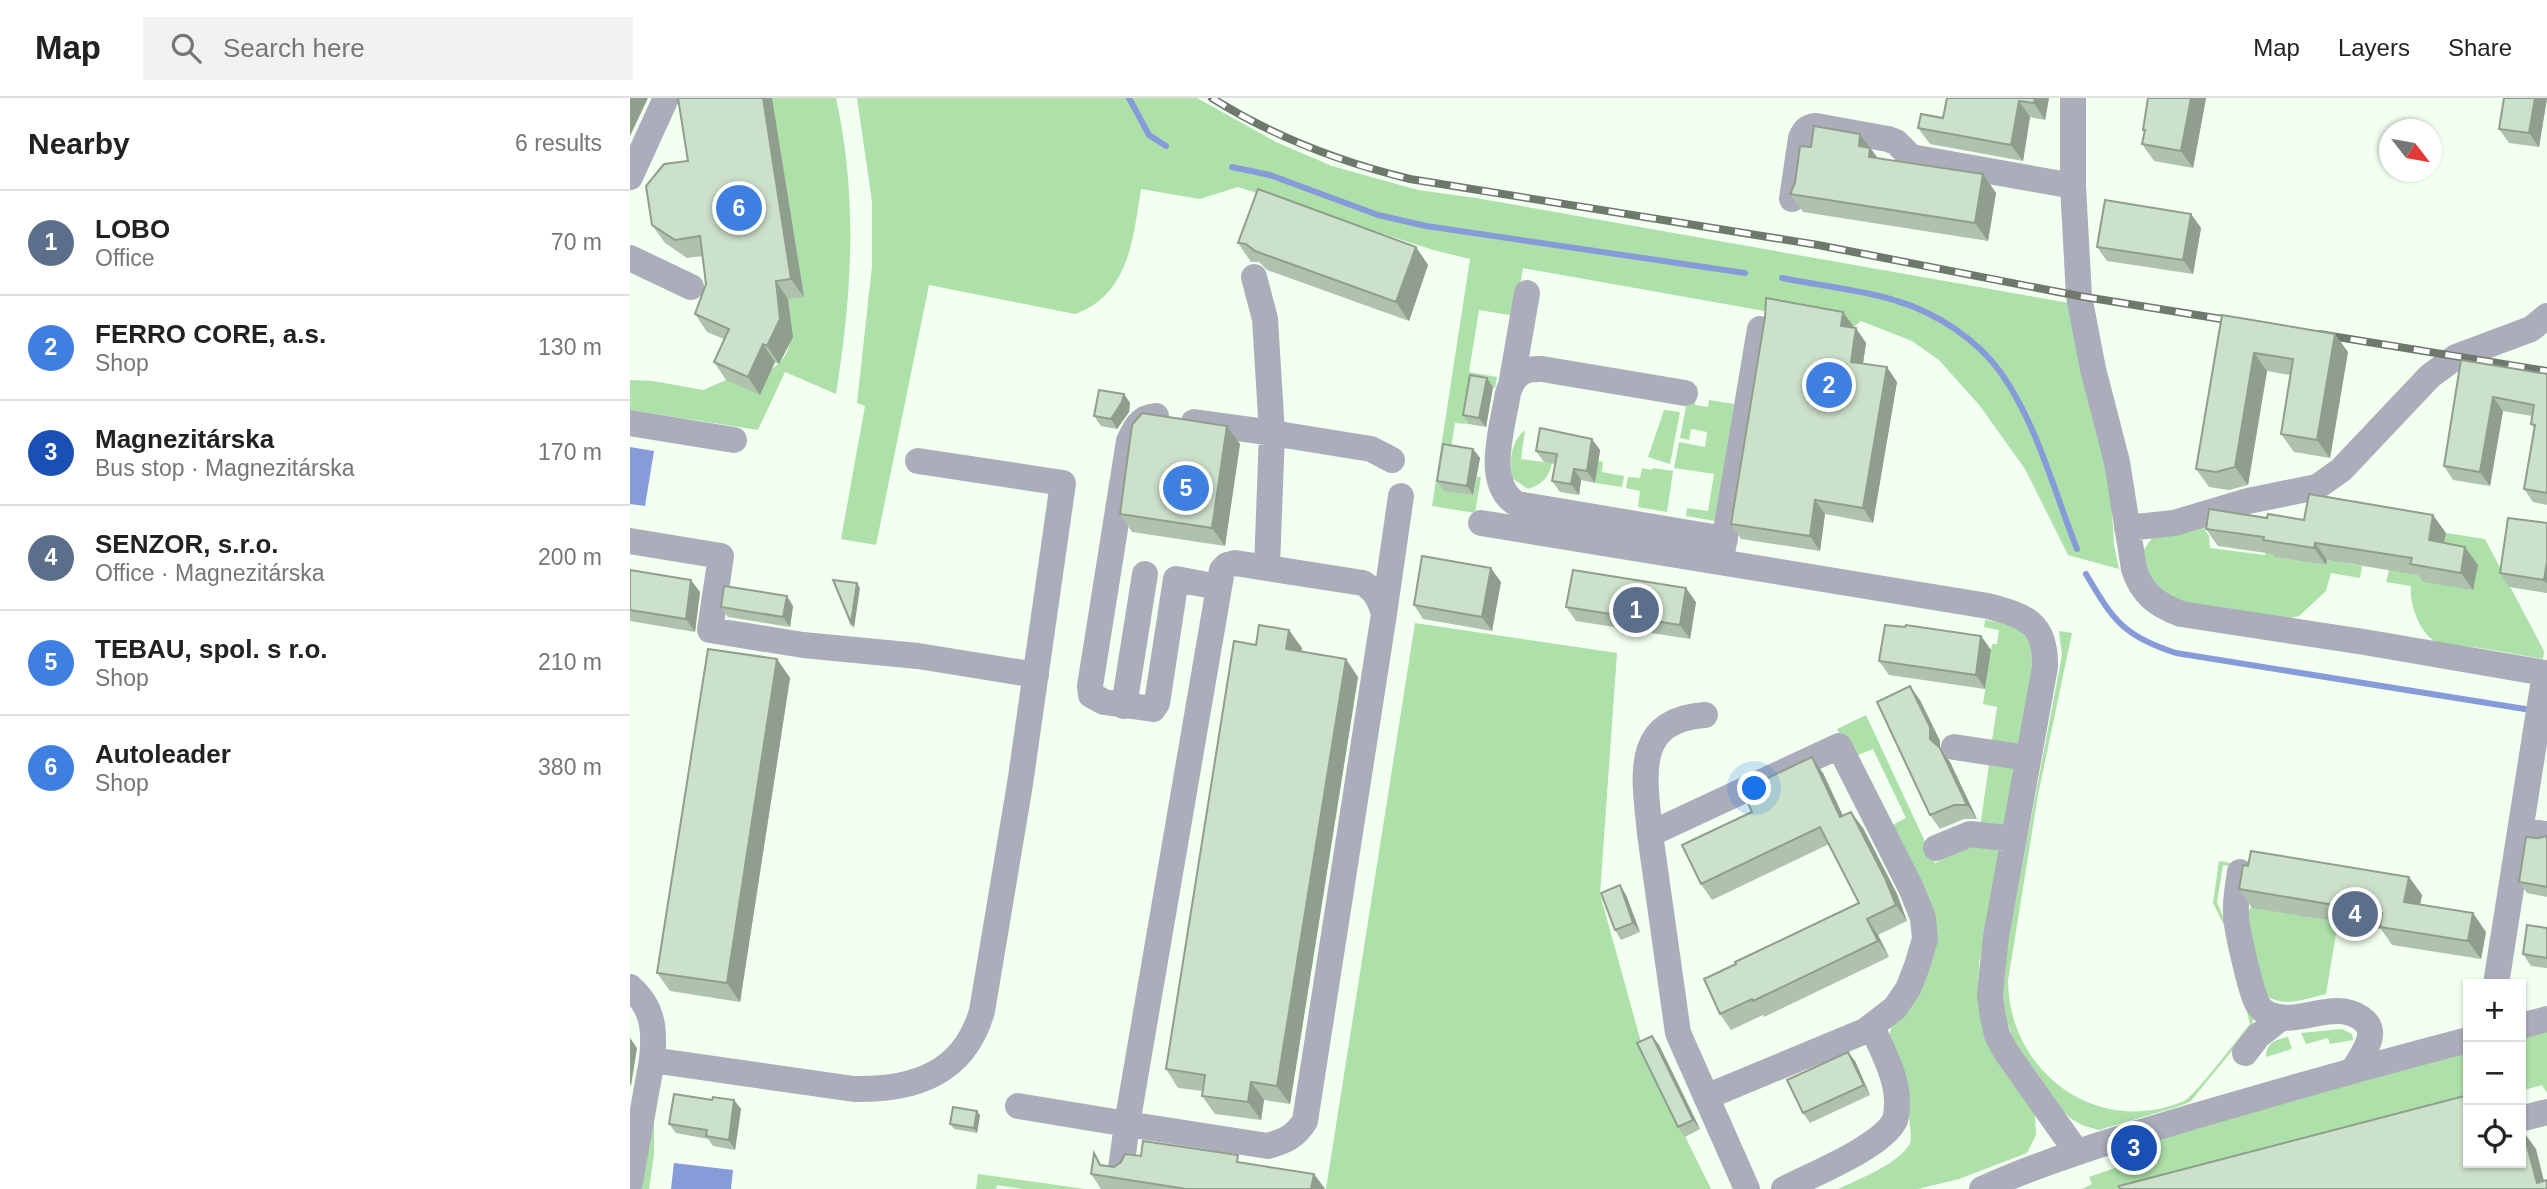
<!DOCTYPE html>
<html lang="en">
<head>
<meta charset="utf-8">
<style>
	body { margin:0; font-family:Helvetica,sans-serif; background:#f2f2f2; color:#222 }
	.controls { position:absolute; right:21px; bottom:21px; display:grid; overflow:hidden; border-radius:0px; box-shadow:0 2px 5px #0004 }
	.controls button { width:63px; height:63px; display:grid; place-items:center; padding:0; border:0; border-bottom:2px solid #e0e0e0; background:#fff; color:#222; font:35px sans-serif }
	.compass { position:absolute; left:1749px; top:21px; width:63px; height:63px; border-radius:50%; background:#fff; box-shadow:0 2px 5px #0004; rotate:121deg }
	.you { position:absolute; left:1125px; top:691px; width:24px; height:24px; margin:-18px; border:5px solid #fff; border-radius:50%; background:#1a73e8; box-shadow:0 0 0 10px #1a73e833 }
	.badge { display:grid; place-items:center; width:46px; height:46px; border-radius:50%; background:#db2777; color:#fff; font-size:23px; font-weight:700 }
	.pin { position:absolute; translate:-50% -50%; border:4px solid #fff; box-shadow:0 2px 7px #0006 }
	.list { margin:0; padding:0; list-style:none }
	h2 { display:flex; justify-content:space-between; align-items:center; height:91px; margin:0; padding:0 28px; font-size:30px }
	h2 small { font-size:23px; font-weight:400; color:#767676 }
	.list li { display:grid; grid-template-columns:46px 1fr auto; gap:21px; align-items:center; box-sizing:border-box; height:105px; padding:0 28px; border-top:2px solid #e0e0e0 }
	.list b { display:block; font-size:26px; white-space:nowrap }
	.list p { margin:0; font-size:23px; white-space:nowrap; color:#767676 }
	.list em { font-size:23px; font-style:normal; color:#767676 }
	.icon { flex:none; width:38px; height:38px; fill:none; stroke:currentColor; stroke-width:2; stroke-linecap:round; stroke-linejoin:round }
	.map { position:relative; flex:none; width:1917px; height:1091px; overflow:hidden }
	header { display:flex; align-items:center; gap:42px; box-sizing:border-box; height:98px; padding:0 35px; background:#fff; border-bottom:2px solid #e0e0e0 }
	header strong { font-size:33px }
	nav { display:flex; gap:38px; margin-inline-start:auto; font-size:24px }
	.search { width:490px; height:63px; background:#f2f2f2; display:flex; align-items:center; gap:18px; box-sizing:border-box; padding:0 24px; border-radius:0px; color:#767676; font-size:26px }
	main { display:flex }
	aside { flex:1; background:#fff }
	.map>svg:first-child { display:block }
	.green { fill:#aee1a9 }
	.water { fill:#889bd9 }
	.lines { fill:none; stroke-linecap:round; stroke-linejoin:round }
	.stream { stroke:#889bd9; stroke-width:6 }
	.minor { stroke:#abaeba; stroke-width:26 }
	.rail-casing { stroke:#6e786d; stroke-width:8 }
	.rail { stroke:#fff; stroke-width:5; stroke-dasharray:16; stroke-linecap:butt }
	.wall { fill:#afc2ae }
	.shaded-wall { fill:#8f9e8d }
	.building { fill:#cce1ca; stroke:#8f9e8d; stroke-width:2 }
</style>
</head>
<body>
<header>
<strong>Map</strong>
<div class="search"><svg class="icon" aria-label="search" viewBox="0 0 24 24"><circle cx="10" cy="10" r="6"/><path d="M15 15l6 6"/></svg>Search here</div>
<nav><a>Map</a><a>Layers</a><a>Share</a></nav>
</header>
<main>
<aside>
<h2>Nearby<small>6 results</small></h2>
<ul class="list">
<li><span class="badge" style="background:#5c6f8a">1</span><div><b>LOBO</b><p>Office</p></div><em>70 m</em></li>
<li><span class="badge" style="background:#3f7fe0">2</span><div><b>FERRO CORE, a.s.</b><p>Shop</p></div><em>130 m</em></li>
<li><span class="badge" style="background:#1a4fb4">3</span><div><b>Magnezitárska</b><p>Bus stop · Magnezitárska</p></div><em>170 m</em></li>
<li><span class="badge" style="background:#5c6f8a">4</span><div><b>SENZOR, s.r.o.</b><p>Office · Magnezitárska</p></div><em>200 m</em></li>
<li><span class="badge" style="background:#3f7fe0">5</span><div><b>TEBAU, spol. s r.o.</b><p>Shop</p></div><em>210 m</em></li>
<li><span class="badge" style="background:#3f7fe0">6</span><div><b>Autoleader</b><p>Shop</p></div><em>380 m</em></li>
</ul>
</aside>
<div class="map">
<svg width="1917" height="1091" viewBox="0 0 1917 1091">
	<rect width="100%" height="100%" fill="#f2fff1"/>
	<path class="green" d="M142 0H206C228 101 222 195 206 296L155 274 128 332 0 312V282L23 283 73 292 96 282 143 270C167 255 161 224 158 201L173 198Z
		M227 0H567L646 44 702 68 788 92 846 100 1439 205 1480 378 1484 447 1489 471 1438 457 1395 371 1350 308 1309 262 1282 243 1231 223 1224 229 893 170 885 218 849 212 839 274 867 279 865 290 846 287 839 326 825 325 814 392 843 397 847 379H851L845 415 802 408 840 161 803 152 608 89 570 101 511 91C503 141 499 197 445 216L299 187 246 447 211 441 235 308 227 305 242 168V104Z
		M1060 287 1067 288 1065 307 1078 309 1079 302 1104 306 1085 423 1056 418 1057 410 1078 413 1084 376 1044 370 1049 344 1075 349 1077 334 1061 331 1059 342 1050 340Z
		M1034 312 1050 314 1040 366 1018 359Z
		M895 332 891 361 922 365C919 379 913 386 898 391L882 380C880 363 880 344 895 332Z
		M968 363 973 364 972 374 994 378 992 389 965 385Z
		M1012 370 1022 372 1023 370 1043 373 1037 414 1008 409 1010 393 996 390 998 379 1010 380Z
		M1573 429 1579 438 1580 450 1635 457 1638 445 1646 459 1696 467 1697 462 1732 468 1730 480 1701 475 1696 493 1669 518 1650 522 1553 506 1535 495 1524 484 1517 475 1513 453 1523 438Z
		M1816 435 1855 441 1914 553 1913 561C1889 557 1865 552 1842 549 1829 548 1814 550 1804 543 1789 533 1779 505 1781 488L1756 484 1759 472 1811 460Z
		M1355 522C1368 524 1381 525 1391 534 1416 555 1394 623 1388 651L1361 649 1367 609 1353 606 1362 546H1367L1369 532 1354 529Z
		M785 525 987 555 970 796 1014 955 1081 1091H696Z
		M1429 533 1442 535 1408 697 1378 883C1379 974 1467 1040 1554 1003 1564 999 1610 938 1620 926L1597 833 1583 805 1589 763 1634 771 1633 774 1593 767 1587 804 1599 833 1623 921 1622 928 1561 1003 1550 1008 1469 1032 1452 1027 1443 1022 1434 1014 1384 945 1376 920 1373 898 1374 864 1432 557Z
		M1236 617 1305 765 1347 746 1371 747 1349 866 1348 888 1368 965 1405 1016 1406 1037 1397 1055 1329 1081 1288 1091H1208C1227 1082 1271 1065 1280 1045 1286 1033 1263 957 1259 940L1262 925 1298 851 1259 729 1276 720 1243 651 1223 659 1207 631Z
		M1360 660 1386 666 1373 734 1350 729Z
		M1621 809 1708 824 1696 896C1675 901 1654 910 1635 897L1613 824Z
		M1712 931 1722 936 1723 942 1700 946 1698 940 1676 946 1671 935Z
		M1917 933V995L1912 987 1891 993V940Z
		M1658 939 1662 951 1636 959C1637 944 1645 942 1658 939Z
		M1838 954V1018L1561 1091H1452L1462 1086 1459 1079 1508 1062 1510 1050 1521 1040Z
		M24 991V1057L19 1091H6Z
		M348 1076 455 1091H393L367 1087 366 1091H346Z"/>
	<path class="water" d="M0 349 24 353 15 408 0 406Z
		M44 1065 103 1072 101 1091H41Z"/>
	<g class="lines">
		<path class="stream" d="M499 0 519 37 536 48
			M602 69 640 77 748 117 796 128 1115 175
			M1152 180C1189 188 1230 191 1267 203 1305 214 1348 242 1371 275 1407 326 1424 393 1447 451
			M1456 476C1483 522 1493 538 1546 555L1901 612"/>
		<path class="minor" d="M1443 0V88L1449 198 1463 271 1487 364 1504 471C1512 496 1527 507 1551 516L1734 544 1915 575 1866 886
			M0 79 36 0
			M1162 101 1171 40C1174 32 1177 29 1186 28L1258 41 1266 44 1281 59 1443 88
			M0 160 61 189
			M882 282 897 195
			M1055 295 912 271C893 270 884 276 878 295 873 328 853 386 887 406L1095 441
			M526 318C510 319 505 330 499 343L460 588 461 597 474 604 523 611 527 605 546 481 588 489
			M564 324 642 335 635 221 624 179
			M0 325 104 342
			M851 425 1358 508C1396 518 1416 525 1415 569L1366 839 1362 875 1360 898 1363 919 1367 937 1376 954 1446 1053
			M1497 430 1544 425 1618 403 1687 389 1711 372 1800 278 1826 259 1901 231 1917 218
			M0 443 91 458 80 532 173 547 288 558 406 577
			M1092 456 1130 231
			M637 469 642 335 741 351 762 362
			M754 516 771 398
			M494 608 515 476
			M1324 649 1398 660
			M1890 733 1917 736
			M1020 736C1015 681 1001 622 1075 617
			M1306 750 1340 736 1384 741
			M1610 774C1608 788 1605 802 1606 816 1606 831 1621 893 1627 905 1629 909 1634 914 1638 916 1667 930 1703 900 1731 920 1751 934 1733 955 1724 971
			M0 889C24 910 25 933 22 962
			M1891 928 1917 921
			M1615 955 1628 938 1651 920
			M1076 999 1235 933 1265 910 1278 891 1287 868 1295 841 1293 820 1281 790 1209 648 1020 736 1048 935 1117 1091
			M388 1008 497 1026 592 472 597 467 605 465 733 485C746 493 750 502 754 516L675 1023C665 1039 655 1043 638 1048L497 1026 491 1071
			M1894 1020 1917 1014
			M0 1084 22 962 224 991C284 992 334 976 352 913L390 686 433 385 288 363
			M1154 1091C1181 1077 1252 1049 1265 1022 1266 1018 1267 1011 1267 1006 1268 980 1252 952 1242 929
			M1352 1091C1423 1059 1497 1038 1572 1016 1661 990 1749 965 1838 942"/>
		<defs>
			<path id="rail" d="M582 0C644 39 710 64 780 81L1188 147 1449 198 1610 224
				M1689 236 1917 273"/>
		</defs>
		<use href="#rail" class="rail-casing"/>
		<use href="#rail" class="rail"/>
	</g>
	<path class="wall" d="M48 0H142L174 199 158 201 163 239 149 266 145 264 130 297 96 282 84 264 94 241 77 234 65 216 76 186 73 158 57 160 35 145 22 127 58 63Z
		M1317 0H1419L1415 22 1400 19 1393 63 1300 46 1288 30 1313 20Z
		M1518 0H1576L1563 70 1524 63 1512 46 1514 34 1513 32Z
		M1874 0H1917L1909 49 1879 45 1869 31Z
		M1230 36 1248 60 1353 76 1366 95 1358 143 1173 114 1160 96 1181 49Z
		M1561 116 1571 130 1563 176 1477 163 1467 149Z
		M608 145 786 149 798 167 779 223 637 172 629 164H621Z
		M1592 217 1718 254 1700 360 1664 354 1651 336 1660 277 1637 273 1618 387 1599 392 1579 389 1566 371Z
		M1135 219 1224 229 1236 245 1233 266 1267 284 1243 425 1195 416 1190 453 1111 441 1101 426Z
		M1831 262 1917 276V407L1903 404 1894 391 1905 331 1901 326 1902 318 1873 313 1860 388 1823 382 1814 368Z
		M863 289 856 329 839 326 833 317Z
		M494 296 500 305 499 314 487 331 471 328 464 318Z
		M597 328 610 346 595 448 502 434 490 416Z
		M843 351 850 360 843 397 814 393 807 383Z
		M970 352 965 385 951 382 949 397 930 394 922 383 925 366 914 364 906 353Z
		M1637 420 1816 435 1814 445 1848 467 1843 492 1793 484 1788 477 1697 462 1696 467 1645 459 1643 456 1588 448 1576 431Z
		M1917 425V495L1879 489 1870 475Z
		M0 472 70 494 65 534 0 523Z
		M871 484 862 533 793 521 784 507Z
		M1066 504 1060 541 946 523 936 509Z
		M163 508 160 529 98 519 91 509Z
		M1351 538 1361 552 1355 591 1259 577 1249 563Z
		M626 547 672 550 671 554 728 579 660 1006 634 1002 631 1022 585 1016 572 998 573 993 548 990 536 971Z
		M147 561 160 580 110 904 40 893 27 875Z
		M1290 602 1310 643V650L1320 664 1347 721H1334L1310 731 1300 717Z
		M1193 675 1213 718 1233 730 1267 796 1277 823 1248 837 1259 859 1134 919 1133 917 1101 932 1090 916 1106 866 1229 805 1199 746 1082 802 1071 786 1122 714Z
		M1917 738V799L1897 795 1889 784 1908 740Z
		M1618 768 1779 779 1792 797 1790 806 1856 834 1851 861 1762 847 1751 831 1622 810 1609 791Z
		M990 787 996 797 1010 834 991 842 985 832Z
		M1917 830V870L1901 868 1893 856Z
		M1022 938 1029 947 1070 1031 1055 1039 1048 1029Z
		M1225 963 1240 997 1180 1025 1173 1015Z
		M82 1002H104L111 1011 105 1052 83 1048 78 1041 46 1035 39 1026Z
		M350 1017 347 1035 324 1031 320 1026Z
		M511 1058 613 1065 684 1076 695 1091H471L461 1076 484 1069Z"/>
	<path class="shaded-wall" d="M0 0H18L0 38Z
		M133 0H142L174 199 161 181Z
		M1405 0H1419L1415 22 1404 5Z
		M1561 0H1576L1563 70 1551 53Z
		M1905 0H1917L1909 49 1899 35Z
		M1389 3 1400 19 1393 63 1381 47Z
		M1230 36 1253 68 1251 78 1229 48Z
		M1353 76 1366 95 1358 143 1345 125Z
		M1561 116 1571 130 1563 176 1553 162Z
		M786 149 798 167 779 223 766 204Z
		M146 183 158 201 163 239 149 266 137 248Z
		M1213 214 1224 229 1222 242 1211 228Z
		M1226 230 1236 245 1231 278 1221 264Z
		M1705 236 1718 254 1700 360 1687 342Z
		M133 246 145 264 130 297 118 279Z
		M1624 255 1637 273 1618 387 1605 369Z
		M1257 269 1267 284 1243 425 1233 410Z
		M857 280 863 289 856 329 849 320Z
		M494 296 500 305 499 314 487 331 481 321Z
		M1863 299 1873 313 1860 388 1850 374Z
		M597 328 610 346 595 448 582 430Z
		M962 341 970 352 965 385 957 373Z
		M843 351 850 360 843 397 837 388Z
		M944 371 951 382 949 397 941 386Z
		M1185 402 1195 416 1190 453 1180 438Z
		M1803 417 1816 435 1811 460 1799 442Z
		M1685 445 1697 462 1696 467 1684 450Z
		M1835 449 1848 467 1843 492 1831 475Z
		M1917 464V486L1914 482Z
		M861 470 871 484 862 533 852 519Z
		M61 482 70 494 65 534 56 521Z
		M227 485 230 490 224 530 221 525Z
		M1056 490 1066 504 1060 541 1050 527Z
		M157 498 163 508 160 529 153 519Z
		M659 532 672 550 669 570 656 551Z
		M1351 538 1361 552 1355 591 1346 577Z
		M147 561 160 580 110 904 97 885Z
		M716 561 728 579 660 1006 647 988Z
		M1280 588 1290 602 1310 643V655L1300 641Z
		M1310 650 1320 664 1347 721 1337 707Z
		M1182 659 1193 675 1221 735 1210 719Z
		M1221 714 1233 730 1267 796 1277 823 1266 807Z
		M1779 779 1792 797 1787 822 1774 804Z
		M990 787 996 797 1010 834 1003 825Z
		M1843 815 1856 834 1851 861 1838 843Z
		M1237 821 1248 837 1259 859 1248 843Z
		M1022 938 1029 947 1070 1031 1063 1022Z
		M0 940 7 950 1 988 0 986Z
		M1218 954 1225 963 1240 997 1234 987Z
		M621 984 634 1002 631 1022 618 1004Z
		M104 1002 111 1011 105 1052 99 1042Z
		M347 1013 350 1017 347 1035 344 1030Z
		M1893 1033 1906 1051 1916 1091 1907 1085Z
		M684 1076 695 1091H681Z"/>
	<path class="building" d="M48 0H133L161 181 146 183 150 221 137 248 133 246 118 279 84 264 99 231 65 216 76 186 70 138 45 142 22 127 16 88 34 66 58 63Z
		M1317 0H1405L1404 5 1389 3 1381 47 1288 30 1291 16 1313 20Z
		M1518 0H1561L1551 53 1512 46 1515 32H1513Z
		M1874 0H1905L1899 35 1869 31Z
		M1184 28 1230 36 1229 48 1240 50 1239 59 1353 76 1345 125 1160 96 1165 85 1170 48 1181 49Z
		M628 91 786 149 766 204 625 153 616 146 608 145Z
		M1475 102 1561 116 1553 162 1467 149Z
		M1136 200 1213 214 1211 228 1226 230 1221 264 1257 269 1233 410 1185 402 1180 438 1101 426 1135 219Z
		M1592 217 1705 236 1687 342 1651 336 1663 261 1624 255 1605 369 1586 374 1566 371Z
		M1831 262 1917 276V395L1894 391 1905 327 1901 326 1904 307 1863 299 1850 374 1814 368Z
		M840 277 857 280 849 320 833 317Z
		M469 292 494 296 492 304 481 321 464 318Z
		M512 315 597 328 582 430 490 416 502 327Z
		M910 330 962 341 957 373 944 371 941 386 922 383 927 356 906 353Z
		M813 346 843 351 837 388 807 383Z
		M1679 396 1803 417 1799 442 1835 449 1831 475 1780 466 1782 460 1685 445 1684 450 1633 442 1634 439 1576 431 1579 411 1637 420 1638 416 1674 422Z
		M1878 420 1917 425V464L1914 482 1870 475Z
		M792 458 861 470 852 519 784 507Z
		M0 472 61 482 56 521 0 512Z
		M943 472 1056 490 1050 527 936 509Z
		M203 482 227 485 221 525Z
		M94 488 157 498 153 519 91 509Z
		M629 527 659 532 656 551 716 561 647 988 621 984 618 1004 572 998 575 977 536 971 604 543 626 547Z
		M1255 527 1275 529 1276 527 1351 538 1346 577 1249 563Z
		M78 551 147 561 97 885 27 875Z
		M1280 588 1300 629V641L1310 650 1337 707H1324L1300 717 1247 604Z
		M1182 659 1210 719 1221 714 1255 780 1266 807 1237 821 1248 843 1123 903 1122 901 1090 916 1074 881 1106 866 1105 864 1229 805 1190 729 1071 786 1052 747 1122 714 1112 692Z
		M1917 738V789L1889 784 1896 739 1908 740Z
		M1621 753 1779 779 1774 804 1843 815 1838 843 1750 829 1752 815 1609 791 1613 767 1618 768Z
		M990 787 1003 825 985 832 971 795Z
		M1897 827 1917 830V860L1893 856Z
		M1022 938 1063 1022 1048 1029 1007 945Z
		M1218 954 1234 987 1173 1015 1157 982Z
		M44 996 82 1002 83 999 104 1002 99 1042 76 1038 77 1032 39 1026Z
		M1838 997V1065H1891V1034L1893 1033 1907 1085 1917 1082V1091H1490L1489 1088Z
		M323 1009 347 1013 344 1030 320 1026Z
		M513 1043 608 1057 607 1064 684 1076 681 1091H556L461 1076 464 1055 470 1067 484 1069 491 1064 495 1056 511 1058Z"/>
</svg>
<div class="controls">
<button>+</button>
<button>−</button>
<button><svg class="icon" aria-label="locate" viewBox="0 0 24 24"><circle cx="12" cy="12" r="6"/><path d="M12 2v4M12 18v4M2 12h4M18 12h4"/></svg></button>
</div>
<svg class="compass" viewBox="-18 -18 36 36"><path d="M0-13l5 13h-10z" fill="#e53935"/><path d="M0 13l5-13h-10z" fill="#767676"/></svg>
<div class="you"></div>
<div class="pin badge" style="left:1006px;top:512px;background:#5c6f8a">1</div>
<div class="pin badge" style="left:1199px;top:287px;background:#3f7fe0">2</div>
<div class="pin badge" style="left:1504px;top:1050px;background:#1a4fb4">3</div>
<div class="pin badge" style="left:1725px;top:816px;background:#5c6f8a">4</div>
<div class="pin badge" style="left:556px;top:390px;background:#3f7fe0">5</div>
<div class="pin badge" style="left:109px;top:110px;background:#3f7fe0">6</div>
</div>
</main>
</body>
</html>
